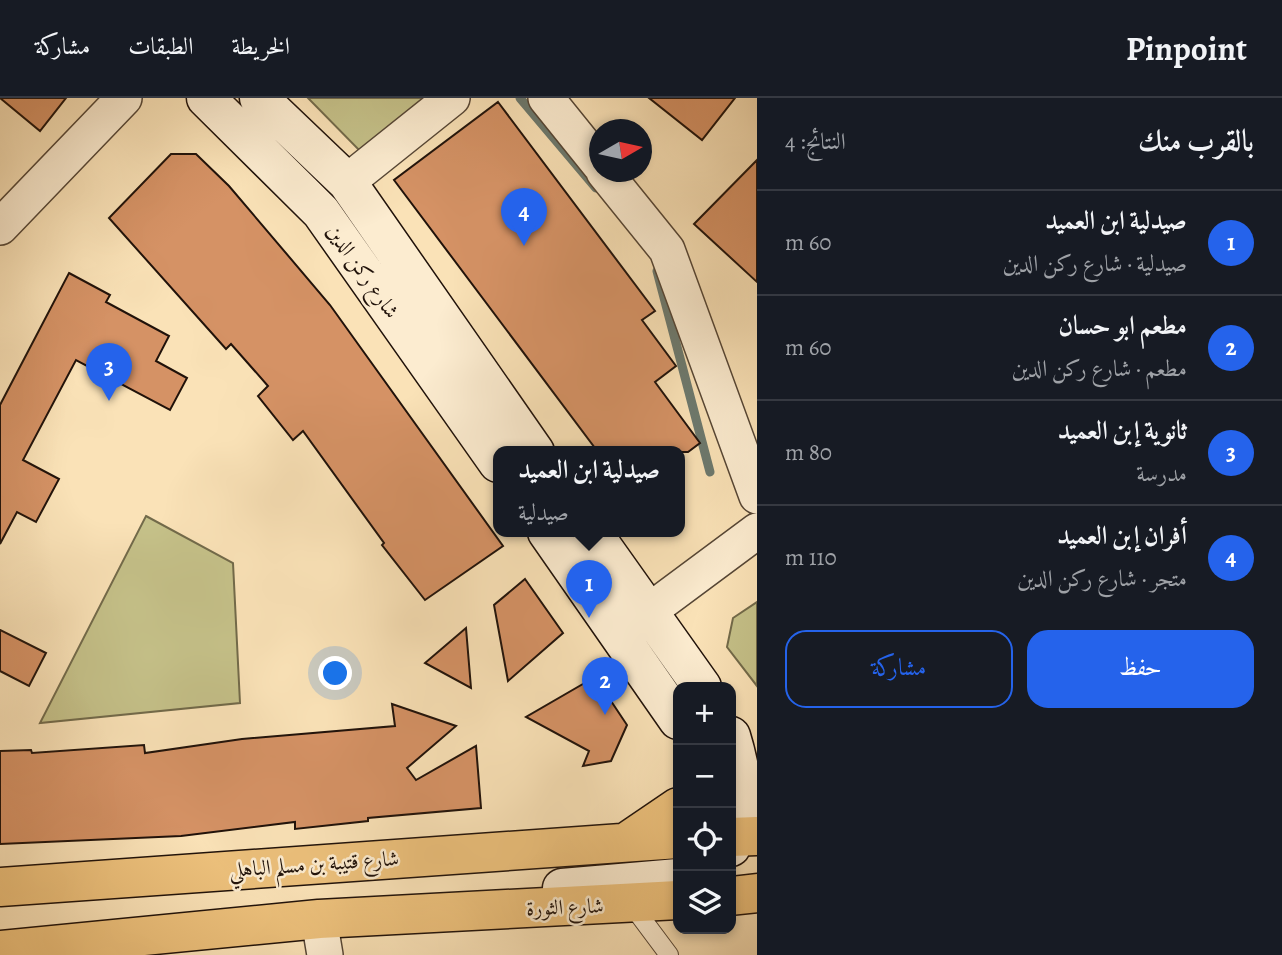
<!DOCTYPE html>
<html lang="ar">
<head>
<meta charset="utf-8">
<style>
	body { margin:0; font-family:Alegreya,Amiri,serif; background:#242831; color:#f1f3f6; direction:rtl }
	.controls { position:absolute; right:21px; bottom:21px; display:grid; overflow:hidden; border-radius:14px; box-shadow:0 4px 10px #0003 }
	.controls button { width:63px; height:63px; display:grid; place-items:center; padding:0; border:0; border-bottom:2px solid #363941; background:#171b24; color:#f1f3f6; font:35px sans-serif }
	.compass { position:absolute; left:589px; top:21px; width:63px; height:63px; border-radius:50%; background:#171b24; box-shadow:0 4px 10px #0003; rotate:81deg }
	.you { position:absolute; left:336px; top:576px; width:24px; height:24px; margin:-18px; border:5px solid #fff; border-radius:50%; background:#1a73e8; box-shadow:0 0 0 10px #1a73e833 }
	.badge { display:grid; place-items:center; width:46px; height:46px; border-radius:50%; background:#2563eb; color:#fff; font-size:23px; font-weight:700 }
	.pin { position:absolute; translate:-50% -58px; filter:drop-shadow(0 2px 4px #0008) }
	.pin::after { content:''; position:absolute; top:37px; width:24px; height:21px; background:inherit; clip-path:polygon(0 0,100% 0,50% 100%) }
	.popup { position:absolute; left:493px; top:348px; width:192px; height:91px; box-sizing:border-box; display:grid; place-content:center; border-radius:14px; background:#171b24; filter:drop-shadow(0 2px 5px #0005); font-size:23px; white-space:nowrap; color:#9ea1a6 }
	.popup b { font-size:26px; color:#f1f3f6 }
	.popup::after { content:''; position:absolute; left:50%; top:100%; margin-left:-14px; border:14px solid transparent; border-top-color:#171b24 }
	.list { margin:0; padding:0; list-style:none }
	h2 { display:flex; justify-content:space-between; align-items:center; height:91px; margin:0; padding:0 28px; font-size:30px }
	h2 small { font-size:23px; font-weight:400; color:#9ea1a6 }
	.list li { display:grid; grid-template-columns:46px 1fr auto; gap:21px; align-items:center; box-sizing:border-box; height:105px; padding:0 28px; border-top:2px solid #363941 }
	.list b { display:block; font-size:26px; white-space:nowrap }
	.list p { margin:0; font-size:23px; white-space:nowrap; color:#9ea1a6 }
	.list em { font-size:23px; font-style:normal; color:#9ea1a6 }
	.actions { display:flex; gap:14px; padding:21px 28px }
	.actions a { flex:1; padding:16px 0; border:2px solid #2563eb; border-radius:21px; text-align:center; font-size:24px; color:#2563eb }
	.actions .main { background:#2563eb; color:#fff }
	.icon { flex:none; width:38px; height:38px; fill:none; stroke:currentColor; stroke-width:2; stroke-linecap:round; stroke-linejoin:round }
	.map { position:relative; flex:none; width:757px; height:857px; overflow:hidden; direction:ltr }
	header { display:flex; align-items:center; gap:42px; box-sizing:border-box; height:98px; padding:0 35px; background:#171b24; border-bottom:2px solid #363941 }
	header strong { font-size:33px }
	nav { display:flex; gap:38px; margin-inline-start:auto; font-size:24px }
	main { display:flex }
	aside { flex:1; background:#171b24 }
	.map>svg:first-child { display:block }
	.green { fill:#c5c189; stroke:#726a4a; stroke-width:2 }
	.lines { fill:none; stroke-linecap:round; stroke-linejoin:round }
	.stream { stroke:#6c796e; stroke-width:9 }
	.building { fill:#d59265; stroke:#20120a; stroke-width:2 }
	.service-casing { stroke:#564635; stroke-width:20 }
	.minor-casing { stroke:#564635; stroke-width:38 }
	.secondary-casing { stroke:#20120a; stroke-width:41 }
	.primary-casing { stroke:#20120a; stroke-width:41 }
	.service { stroke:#fcecd0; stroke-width:18 }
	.minor { stroke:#fcecd0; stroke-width:35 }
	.secondary { stroke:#fcecd0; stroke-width:38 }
	.primary { stroke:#edc17c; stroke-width:38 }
	.labels { text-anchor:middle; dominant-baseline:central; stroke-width:5; stroke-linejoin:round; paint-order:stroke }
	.street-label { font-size:21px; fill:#20120a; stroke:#fcecd0 }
</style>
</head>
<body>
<header>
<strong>Pinpoint</strong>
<nav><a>الخريطة</a><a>الطبقات</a><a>مشاركة</a></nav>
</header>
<main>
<aside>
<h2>بالقرب منك<small>النتائج: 4</small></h2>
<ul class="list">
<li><span class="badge">1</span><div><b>صيدلية ابن العميد</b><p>صيدلية · شارع ركن الدين</p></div><em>60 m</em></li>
<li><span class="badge">2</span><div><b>مطعم ابو حسان</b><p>مطعم · شارع ركن الدين</p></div><em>60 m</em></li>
<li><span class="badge">3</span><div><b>ثانوية إبن العميد</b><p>مدرسة</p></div><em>80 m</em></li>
<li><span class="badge">4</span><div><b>أفران إبن العميد</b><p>متجر · شارع ركن الدين</p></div><em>110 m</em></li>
</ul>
<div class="actions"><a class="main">حفظ</a><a>مشاركة</a></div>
</aside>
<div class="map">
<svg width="757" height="857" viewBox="0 0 757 857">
	<rect width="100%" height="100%" fill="#fae2b7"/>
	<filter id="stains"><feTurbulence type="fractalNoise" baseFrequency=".00286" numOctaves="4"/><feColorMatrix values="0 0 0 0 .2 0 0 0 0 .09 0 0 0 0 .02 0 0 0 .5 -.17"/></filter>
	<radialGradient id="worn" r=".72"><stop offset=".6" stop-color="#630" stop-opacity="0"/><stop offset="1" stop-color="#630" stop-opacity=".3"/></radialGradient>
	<path class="green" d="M308 0H426L359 52Z
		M146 418 233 465 240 605 40 625Z
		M757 504V588L727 549 733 520Z"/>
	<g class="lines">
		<path class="stream" d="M520 0 596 90
			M657 173 710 374"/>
	</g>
	<path class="building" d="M0 0H66L40 33Z
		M649 0H735L702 42Z
		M498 4 655 213 642 222 676 268 655 284 700 345 688 354H598L394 82Z
		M171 56H196L229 88 330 207 503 448 425 502 382 447 384 445 303 333 293 342 258 298 268 288 231 246 226 251 109 120Z
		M757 62V184L694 126Z
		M69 175 110 197 106 204 169 238 156 263 187 280 170 312 76 262 23 362 59 381 36 424 17 414 0 446V307Z
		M525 481 563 535 508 583 494 507Z
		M466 530 471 590 425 565Z
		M0 532 46 555 29 588 0 573Z
		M595 579 627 627 611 663 583 668 589 653 526 619Z
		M392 606 456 628 407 670 416 682 476 648 481 710 368 720V723L295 731V724L181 738 0 746V653L31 652 32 655 144 647 145 655 242 641 395 628Z"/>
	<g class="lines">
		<defs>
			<path id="service" d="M631 806 669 857"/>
			<path id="minor" d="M546 0 600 67
				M604 74 667 152 757 398
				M347 84 452 0
				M0 129 124 0
				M648 514 757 433
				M319 821 325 857"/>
			<path id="secondary" d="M206 0 321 114 498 365
				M259 0 347 84 535 354
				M547 434 678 622
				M592 434 702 589
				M731 638C742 674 749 713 731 749
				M562 790 678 780"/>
			<path id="primary" d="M731 739 757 738
				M628 743 678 709
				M0 789 678 741
				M731 798 757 795
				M0 852 319 821 678 802"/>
		</defs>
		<use href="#service" class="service-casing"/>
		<use href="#minor" class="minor-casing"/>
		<use href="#secondary" class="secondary-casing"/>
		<use href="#primary" class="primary-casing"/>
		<use href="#service" class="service"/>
		<use href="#minor" class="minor"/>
		<use href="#secondary" class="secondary"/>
		<use href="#primary" class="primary"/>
	</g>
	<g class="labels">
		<g class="street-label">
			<text transform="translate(363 173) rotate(55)">شارع ركن الدين</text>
			<text transform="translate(314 766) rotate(-4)">شارع قتيبة بن مسلم الباهلي</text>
			<text transform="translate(565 809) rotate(-2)">شارع الثورة</text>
		</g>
	</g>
	<rect width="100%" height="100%" filter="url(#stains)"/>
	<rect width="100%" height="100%" fill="url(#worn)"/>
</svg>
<div class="controls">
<button>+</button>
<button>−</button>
<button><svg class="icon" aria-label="locate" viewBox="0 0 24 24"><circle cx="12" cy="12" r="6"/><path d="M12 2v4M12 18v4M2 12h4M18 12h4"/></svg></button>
<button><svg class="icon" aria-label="layers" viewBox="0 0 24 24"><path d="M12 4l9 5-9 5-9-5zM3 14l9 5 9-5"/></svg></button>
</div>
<svg class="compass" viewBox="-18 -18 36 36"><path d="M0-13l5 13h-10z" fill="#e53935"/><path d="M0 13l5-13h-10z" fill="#9ea1a6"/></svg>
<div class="you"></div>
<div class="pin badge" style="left:589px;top:520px">1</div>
<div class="popup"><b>صيدلية ابن العميد</b>صيدلية</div>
<div class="pin badge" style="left:605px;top:617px">2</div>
<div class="pin badge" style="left:109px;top:303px">3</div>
<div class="pin badge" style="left:524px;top:148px">4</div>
</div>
</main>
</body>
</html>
